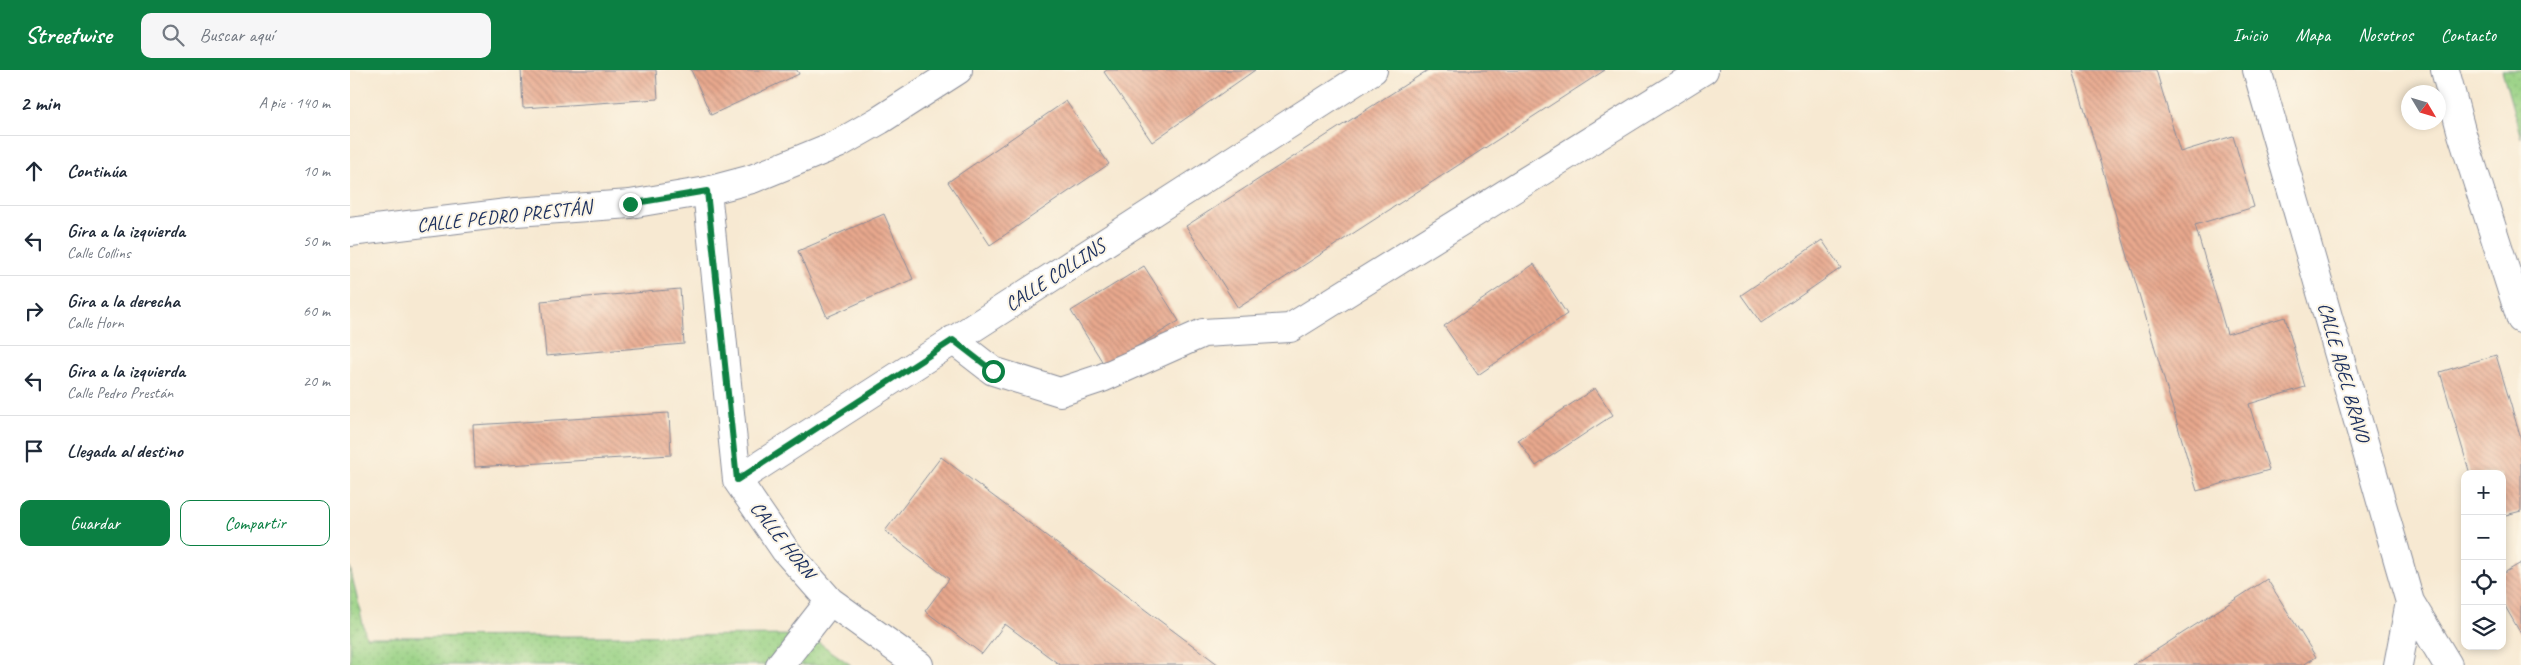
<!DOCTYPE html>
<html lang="es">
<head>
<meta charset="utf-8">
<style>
	body { margin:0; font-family:Caveat,sans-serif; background:#f6f6f7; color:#1f2937 }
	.controls { position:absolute; right:15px; bottom:15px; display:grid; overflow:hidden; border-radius:10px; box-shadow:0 2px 8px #0003 }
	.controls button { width:45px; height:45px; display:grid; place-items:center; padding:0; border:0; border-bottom:1px solid #e0e1e3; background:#fff; color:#1f2937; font:25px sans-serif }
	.compass { position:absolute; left:2051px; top:15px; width:45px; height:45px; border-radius:50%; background:#fff; box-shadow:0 2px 8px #0003; rotate:128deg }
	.stop { position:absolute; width:15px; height:15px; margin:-11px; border:4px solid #0b8043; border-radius:50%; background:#fff }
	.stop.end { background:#0b8043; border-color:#fff; box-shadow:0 1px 5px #0008 }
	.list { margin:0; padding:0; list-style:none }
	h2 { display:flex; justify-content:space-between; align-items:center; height:65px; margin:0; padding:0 20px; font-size:21px }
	h2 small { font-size:16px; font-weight:400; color:#747a83 }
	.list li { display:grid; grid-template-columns:32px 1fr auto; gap:15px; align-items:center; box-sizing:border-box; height:70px; padding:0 20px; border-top:1px solid #e0e1e3 }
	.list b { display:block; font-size:19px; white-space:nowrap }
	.list p { margin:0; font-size:16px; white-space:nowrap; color:#747a83 }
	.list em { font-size:16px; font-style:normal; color:#747a83 }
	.actions { display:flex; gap:10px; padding:15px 20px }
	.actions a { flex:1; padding:11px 0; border:1px solid #0b8043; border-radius:10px; text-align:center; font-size:18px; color:#0b8043 }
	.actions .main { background:#0b8043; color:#fff }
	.icon { flex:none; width:28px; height:28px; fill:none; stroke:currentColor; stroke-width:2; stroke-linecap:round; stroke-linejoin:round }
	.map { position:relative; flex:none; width:2171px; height:595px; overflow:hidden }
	header { display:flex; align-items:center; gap:30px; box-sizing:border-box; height:70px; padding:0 25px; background:#0b8043; color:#fff }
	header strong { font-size:24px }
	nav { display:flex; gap:28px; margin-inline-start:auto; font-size:18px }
	.search { width:350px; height:45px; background:#f6f6f7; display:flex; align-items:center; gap:12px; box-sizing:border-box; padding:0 18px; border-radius:10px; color:#747a83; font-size:19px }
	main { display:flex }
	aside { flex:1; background:#fff }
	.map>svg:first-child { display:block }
	.grass { fill:url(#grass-dots); stroke:#5a8071 }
	.building { fill:url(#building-back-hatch) }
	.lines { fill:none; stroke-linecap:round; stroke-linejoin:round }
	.minor-casing { stroke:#898c98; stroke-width:30 }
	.minor { stroke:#fff; stroke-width:28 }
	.route { stroke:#0b8043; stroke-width:6 }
	.labels { text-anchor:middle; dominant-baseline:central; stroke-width:4; stroke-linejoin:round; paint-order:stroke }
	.street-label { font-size:20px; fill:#1b2f5e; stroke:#fcf5e5 }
</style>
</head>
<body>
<header>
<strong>Streetwise</strong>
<div class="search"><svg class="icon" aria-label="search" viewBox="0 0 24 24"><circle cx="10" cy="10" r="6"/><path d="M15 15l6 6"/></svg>Buscar aquí</div>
<nav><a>Inicio</a><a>Mapa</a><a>Nosotros</a><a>Contacto</a></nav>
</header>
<main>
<aside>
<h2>2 min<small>A pie · 140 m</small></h2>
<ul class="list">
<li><svg class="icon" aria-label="ahead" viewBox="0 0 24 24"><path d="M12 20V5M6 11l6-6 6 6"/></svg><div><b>Continúa</b></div><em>10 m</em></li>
<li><svg class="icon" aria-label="left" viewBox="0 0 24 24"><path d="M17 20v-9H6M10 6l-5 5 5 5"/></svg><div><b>Gira a la izquierda</b><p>Calle Collins</p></div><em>50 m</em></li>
<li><svg class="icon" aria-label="right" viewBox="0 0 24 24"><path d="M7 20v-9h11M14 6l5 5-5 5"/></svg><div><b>Gira a la derecha</b><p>Calle Horn</p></div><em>60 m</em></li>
<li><svg class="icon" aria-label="left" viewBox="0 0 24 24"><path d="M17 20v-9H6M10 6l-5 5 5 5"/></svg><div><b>Gira a la izquierda</b><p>Calle Pedro Prestán</p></div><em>20 m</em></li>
<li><svg class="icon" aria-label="arrive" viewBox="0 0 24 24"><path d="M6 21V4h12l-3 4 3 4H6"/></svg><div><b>Llegada al destino</b></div></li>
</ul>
<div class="actions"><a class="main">Guardar</a><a>Compartir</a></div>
</aside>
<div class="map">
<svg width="2171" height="595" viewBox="0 0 2171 595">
	<defs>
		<pattern id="grass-dots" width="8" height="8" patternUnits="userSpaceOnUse" patternTransform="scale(1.25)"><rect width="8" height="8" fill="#98d184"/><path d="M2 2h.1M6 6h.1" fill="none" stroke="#82b474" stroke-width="1.8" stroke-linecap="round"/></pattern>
		<pattern id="building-back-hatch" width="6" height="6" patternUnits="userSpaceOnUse" patternTransform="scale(1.25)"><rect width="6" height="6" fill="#e8a88d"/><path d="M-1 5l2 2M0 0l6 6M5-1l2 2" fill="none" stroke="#bb8976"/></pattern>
	</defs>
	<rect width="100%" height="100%" fill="#fcf5e5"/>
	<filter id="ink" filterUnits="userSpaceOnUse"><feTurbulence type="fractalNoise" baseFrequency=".02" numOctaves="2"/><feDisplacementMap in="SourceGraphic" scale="10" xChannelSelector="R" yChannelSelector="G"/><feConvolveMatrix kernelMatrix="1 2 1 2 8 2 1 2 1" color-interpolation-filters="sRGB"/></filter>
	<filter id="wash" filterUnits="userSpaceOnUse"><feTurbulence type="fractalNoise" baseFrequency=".0096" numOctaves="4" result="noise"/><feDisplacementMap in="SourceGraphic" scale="20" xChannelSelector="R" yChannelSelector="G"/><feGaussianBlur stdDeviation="1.12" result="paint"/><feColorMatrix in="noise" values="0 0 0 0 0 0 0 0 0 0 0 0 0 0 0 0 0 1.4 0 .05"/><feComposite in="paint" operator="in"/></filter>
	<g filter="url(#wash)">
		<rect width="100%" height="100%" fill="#f7e9d2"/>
		<path class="grass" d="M2152 0H2171V68Z
			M0 497 16 567 458 565 501 595H0Z"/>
		<g id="blocks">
			<path class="building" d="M171 0H306L308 29 173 38Z
				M341 0H447L449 4 361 45Z
				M757 0H905L802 72 754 2Z
				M1078 0H1255L888 238 836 156Z
				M1723 0H1806L1830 82 1883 66 1904 137 1845 155 1877 264 1935 247 1955 317 1899 334 1919 400 1847 421Z
				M716 31 759 94 640 175 598 112Z
				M534 144 563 209 477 247 448 181Z
				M1472 170 1491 198 1411 253 1391 225Z
				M1184 194 1217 244 1128 305 1094 256Z
				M794 196 829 251 755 296 721 241Z
				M330 219 334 274 196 286 191 231Z
				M2146 285 2171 369V441L2152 446V404H2120L2090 302Z
				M1245 318 1263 345 1186 396 1168 370Z
				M319 343 321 385 125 397 123 355Z
				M591 387 869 595H710L655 554 632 584 575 541 599 509 535 461Z
				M2171 493V564L2152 531V504Z
				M1917 509 1966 587 1953 595H1783Z"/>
		</g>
	</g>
	<g filter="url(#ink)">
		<use href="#blocks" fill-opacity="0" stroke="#898c98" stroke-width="1"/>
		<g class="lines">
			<defs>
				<path id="minor" d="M1907 0 2060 532 2098 595
					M2095 0 2112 64 2171 249
					M357 121 387 410 435 480 480 531 569 595
					M0 162 166 142 280 134 357 121 402 109 488 74 530 50 608 0
					M603 270 643 301 710 322 752 308 853 263 940 258 1354 0
					M387 410 1023 0
					M430 595 480 531
					M2048 595 2060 532"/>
			</defs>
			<use href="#minor" class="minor-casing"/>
			<use href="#minor" class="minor"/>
		</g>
	</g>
	<g class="lines" filter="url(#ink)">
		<path class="route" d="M280 134 357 121 387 410 603 270 643 301"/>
	</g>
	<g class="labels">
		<g class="street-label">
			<text transform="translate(154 146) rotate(-6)">CALLE PEDRO PRESTÁN</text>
			<text transform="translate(705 205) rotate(-33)">CALLE COLLINS</text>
			<text transform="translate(1994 302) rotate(74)">CALLE ABEL BRAVO</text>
			<text transform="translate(433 470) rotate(52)">CALLE HORN</text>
		</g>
	</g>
</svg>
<div class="controls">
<button>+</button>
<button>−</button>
<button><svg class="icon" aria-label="locate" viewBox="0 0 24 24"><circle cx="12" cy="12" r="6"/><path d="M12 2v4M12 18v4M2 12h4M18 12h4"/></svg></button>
<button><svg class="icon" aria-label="layers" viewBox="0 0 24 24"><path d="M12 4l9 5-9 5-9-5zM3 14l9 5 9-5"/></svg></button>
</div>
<svg class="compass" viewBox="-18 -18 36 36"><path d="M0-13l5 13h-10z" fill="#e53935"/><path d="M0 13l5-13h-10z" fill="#747a83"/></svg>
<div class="stop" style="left:643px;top:301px"></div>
<div class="stop end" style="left:280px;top:134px"></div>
</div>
</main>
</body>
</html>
